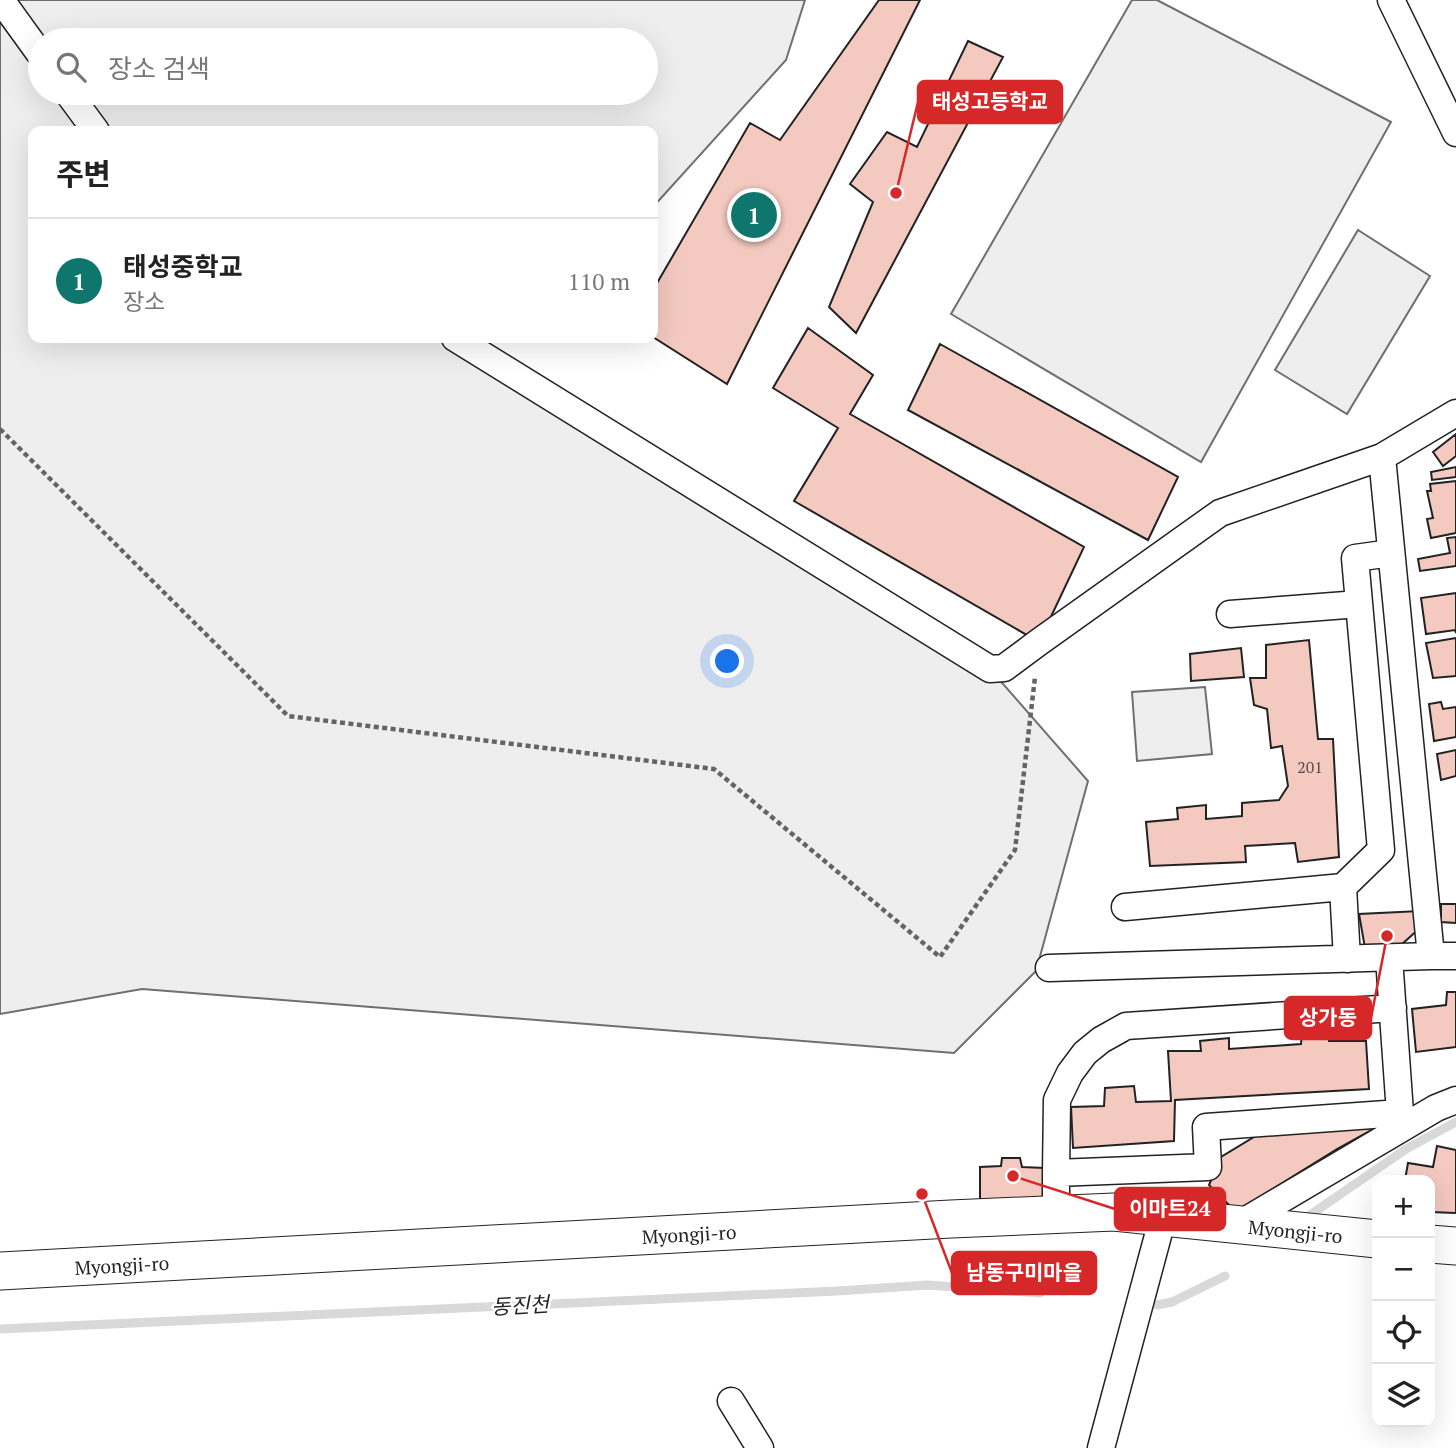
<!DOCTYPE html>
<html lang="ko">
<head>
<meta charset="utf-8">
<style>
	body { margin:0; font-family:"PT Serif","Noto Sans KR",serif; background:#f6f6f6; color:#222 }
	.controls { position:absolute; right:21px; bottom:21px; display:grid; overflow:hidden; border-radius:14px; box-shadow:0 7px 28px #0002 }
	.controls button { width:63px; height:63px; display:grid; place-items:center; padding:0; border:0; border-bottom:2px solid #e0e0e0; background:#fff; color:#222; font:35px sans-serif }
	.you { position:absolute; left:728px; top:662px; width:24px; height:24px; margin:-18px; border:5px solid #fff; border-radius:50%; background:#1a73e8; box-shadow:0 0 0 10px #1a73e833 }
	.badge { display:grid; place-items:center; width:46px; height:46px; border-radius:50%; background:#0f766e; color:#fff; font-size:23px; font-weight:700 }
	.pin { position:absolute; translate:-50% -50%; border:4px solid #fff; box-shadow:0 2px 7px #0006 }
	.list { margin:0; padding:0; list-style:none }
	h2 { display:flex; justify-content:space-between; align-items:center; height:91px; margin:0; padding:0 28px; font-size:30px }
	h2 small { font-size:23px; font-weight:400; color:#767676 }
	.list li { display:grid; grid-template-columns:46px 1fr auto; gap:21px; align-items:center; box-sizing:border-box; height:126px; padding:0 28px; border-top:2px solid #e0e0e0 }
	.list b { display:block; font-size:26px; white-space:nowrap }
	.list p { margin:0; font-size:23px; white-space:nowrap; color:#767676 }
	.list em { font-size:23px; font-style:normal; color:#767676 }
	.icon { flex:none; width:38px; height:38px; fill:none; stroke:currentColor; stroke-width:2; stroke-linecap:round; stroke-linejoin:round }
	.map { position:relative; flex:none; width:1456px; height:1448px; overflow:hidden }
	.search { position:absolute; background:#fff; box-shadow:0 7px 28px #0002; left:28px; top:28px; width:630px; height:77px; display:flex; align-items:center; gap:18px; box-sizing:border-box; padding:0 24px; border-radius:38px; color:#767676; font-size:26px }
	.panel { position:absolute; background:#fff; box-shadow:0 7px 28px #0002; left:28px; top:126px; width:630px; height:217px; border-radius:14px }
	.map>svg:first-child { display:block }
	.green { fill:#eee; stroke:#6f6f6f; stroke-width:2; fill-rule:evenodd }
	.lines { fill:none; stroke-linecap:round; stroke-linejoin:round }
	.stream { stroke:#d9d9d9; stroke-width:9 }
	.building { fill:#f3c9c0; stroke:#222; stroke-width:2 }
	.minor-casing { stroke:#222; stroke-width:29 }
	.secondary-casing { stroke:#222; stroke-width:39 }
	.path { stroke:#646464; stroke-width:4.5; stroke-dasharray:5 3.5; stroke-linecap:butt }
	.minor { stroke:#fff; stroke-width:26 }
	.secondary { stroke:#fff; stroke-width:37 }
	.labels { text-anchor:middle; dominant-baseline:central; stroke-width:5; stroke-linejoin:round; paint-order:stroke }
	.number-label { font-size:16px; fill:#564c4a }
	.street-label { font-size:19px; fill:#222; stroke:#fff }
	.water-label { font-size:21px; font-style:italic; fill:#222; stroke:#fff }
	.leader { fill:none; stroke:#d62828; stroke-width:2.5 }
	.callout-dot { fill:#d62828; stroke:#fff; stroke-width:2.5 }
	.callout { fill:#d62828; stroke:#d62828; stroke-width:2.5 }
	.callout-label { font-size:21px; text-anchor:middle; font-weight:bold; fill:#fff }
</style>
</head>
<body>
<div class="map">
<svg width="1456" height="1448" viewBox="0 0 1456 1448">
	<rect width="100%" height="100%" fill="#fff"/>
	<path class="green" d="M0 0H805L786 60 653 207V131H33V338H485L478 352 990 669 1088 781 1036 971 954 1053 142 989 0 1014ZM40 40H646V93H40Z
		M1132 0H1157L1391 122 1201 462 951 314Z
		M1358 230 1430 276 1347 414 1275 370Z
		M1205 687 1212 754 1137 761 1132 692Z"/>
	<g class="lines">
		<path class="stream" d="M1310 1215 1406 1149 1456 1122
			M1157 1305 1172 1302 1225 1276
			M0 1329 837 1291 928 1285 1040 1293"/>
	</g>
	<path class="building" d="M879 0H920L727 384 653 337V290L750 123 780 140Z
		M968 41 1003 57 856 333 829 307 873 202 850 184 887 132 917 147Z
		M808 328 873 375 850 414 1084 547 1039 642 794 501 838 428 773 388Z
		M940 344 1178 477 1148 540 908 410Z
		M1456 434V456L1443 466 1433 452Z
		M1456 467V477L1432 480 1431 472Z
		M1456 481V533L1431 538 1427 519 1433 518 1427 491H1431L1430 484Z
		M1456 537V566L1420 571 1418 559 1450 553 1447 538Z
		M1456 593V633L1455 630 1426 634 1421 598Z
		M1456 638V676L1433 678 1426 643Z
		M1309 640 1318 739H1333L1339 857 1298 862 1295 843 1245 846 1246 862 1150 866 1146 822 1178 819 1177 808 1206 805V819L1242 816V803L1279 800 1288 786 1282 746 1271 748 1267 709 1254 705 1250 678H1266V645Z
		M1241 648 1244 677 1191 681 1190 654Z
		M1441 702 1443 709 1456 707V737L1434 741 1429 704Z
		M1456 750V776L1441 780 1437 754Z
		M1441 904H1456V923L1441 922Z
		M1420 911 1421 927 1401 945 1365 948 1359 914Z
		M1447 992H1456V1047L1416 1052 1412 1009 1446 1005Z
		M1328 1029 1329 1041H1366L1369 1089 1175 1100 1174 1141 1073 1148 1071 1107 1104 1106 1105 1088 1134 1086 1136 1102 1171 1101 1168 1051H1201L1200 1041 1229 1038V1049L1301 1044 1302 1031Z
		M1379 1126 1337 1149 1236 1212 1209 1185 1221 1157 1264 1131Z
		M1437 1146 1456 1150V1213L1430 1212V1180H1405L1408 1163 1433 1167Z
		M1002 1158H1020L1022 1167 1045 1168V1202L980 1203V1167L1001 1166Z"/>
	<g class="lines">
		<defs>
			<path id="minor" d="M1 0 40 54
				M1391 0 1456 133
				M68 93 96 131
				M455 338 990 669 1004 668 1039 642 1220 513 1382 457
				M1456 413 1382 457 1431 956H1456
				M1230 614 1359 604
				M1343 887 1347 959
				M1125 907 1343 887 1381 850 1355 558 1391 553
				M1049 968 1431 956
				M1056 1173 1057 1100 1070 1073 1085 1053 1101 1040 1126 1026 1393 1008
				M1056 1215V1173L1208 1167 1206 1127 1400 1113 1389 958
				M1238 1225 1436 1108 1456 1100
				M731 1401 760 1448
				M1101 1448 1163 1217"/>
			<g id="secondary">
				<path d="M1430 1244 1456 1246"/>
				<path id="s1" d="M0 1271 951 1219 1114 1212 1377 1239"/>
			</g>
		</defs>
		<use href="#minor" class="minor-casing"/>
		<use href="#secondary" class="secondary-casing"/>
		<path class="path" d="M0 429 288 716 714 769 940 957 1015 850 1035 677"/>
		<use href="#minor" class="minor"/>
		<use href="#secondary" class="secondary"/>
	</g>
	<g class="labels">
		<g class="number-label">
			<text x="1310" y="767">201</text>
		</g>
		<g class="street-label">
			<text stroke="none"><textPath href="#s1" startOffset="1298">Myongji-ro</textPath></text>
			<text stroke="none"><textPath href="#s1" startOffset="690">Myongji-ro</textPath></text>
			<text stroke="none"><textPath href="#s1" startOffset="122">Myongji-ro</textPath></text>
		</g>
		<g class="water-label">
			<text transform="translate(520 1305) rotate(-3)">동진천</text>
		</g>
	</g>
	<path class="leader" d="M896 193L918 102M1387 936L1371 1018M1013 1176L1115 1209M922 1194L952 1273"/>
	<g class="callout-dot">
		<circle cx="896" cy="193" r="7"/>
		<circle cx="1387" cy="936" r="7"/>
		<circle cx="1013" cy="1176" r="7"/>
		<circle cx="922" cy="1194" r="7"/>
	</g>
	<g class="callout">
		<rect x="918" y="81" width="144" height="42" rx="7"/>
		<rect x="1285" y="997" width="86" height="42" rx="7"/>
		<rect x="1115" y="1188" width="110" height="42" rx="7"/>
		<rect x="952" y="1252" width="144" height="42" rx="7"/>
	</g>
	<g class="callout-label">
		<text x="990" y="109">태성고등학교</text>
		<text x="1328" y="1025">상가동</text>
		<text x="1170" y="1216">이마트24</text>
		<text x="1024" y="1280">남동구미마을</text>
	</g>
</svg>
<div class="controls">
<button>+</button>
<button>−</button>
<button><svg class="icon" aria-label="locate" viewBox="0 0 24 24"><circle cx="12" cy="12" r="6"/><path d="M12 2v4M12 18v4M2 12h4M18 12h4"/></svg></button>
<button><svg class="icon" aria-label="layers" viewBox="0 0 24 24"><path d="M12 4l9 5-9 5-9-5zM3 14l9 5 9-5"/></svg></button>
</div>
<div class="you"></div>
<div class="pin badge" style="left:754px;top:215px">1</div>
<div class="search"><svg class="icon" aria-label="search" viewBox="0 0 24 24"><circle cx="10" cy="10" r="6"/><path d="M15 15l6 6"/></svg>장소 검색</div>
<section class="panel">
<h2>주변<small></small></h2>
<ul class="list">
<li><span class="badge">1</span><div><b>태성중학교</b><p>장소</p></div><em>110 m</em></li>
</ul>
</section>
</div>
</body>
</html>
